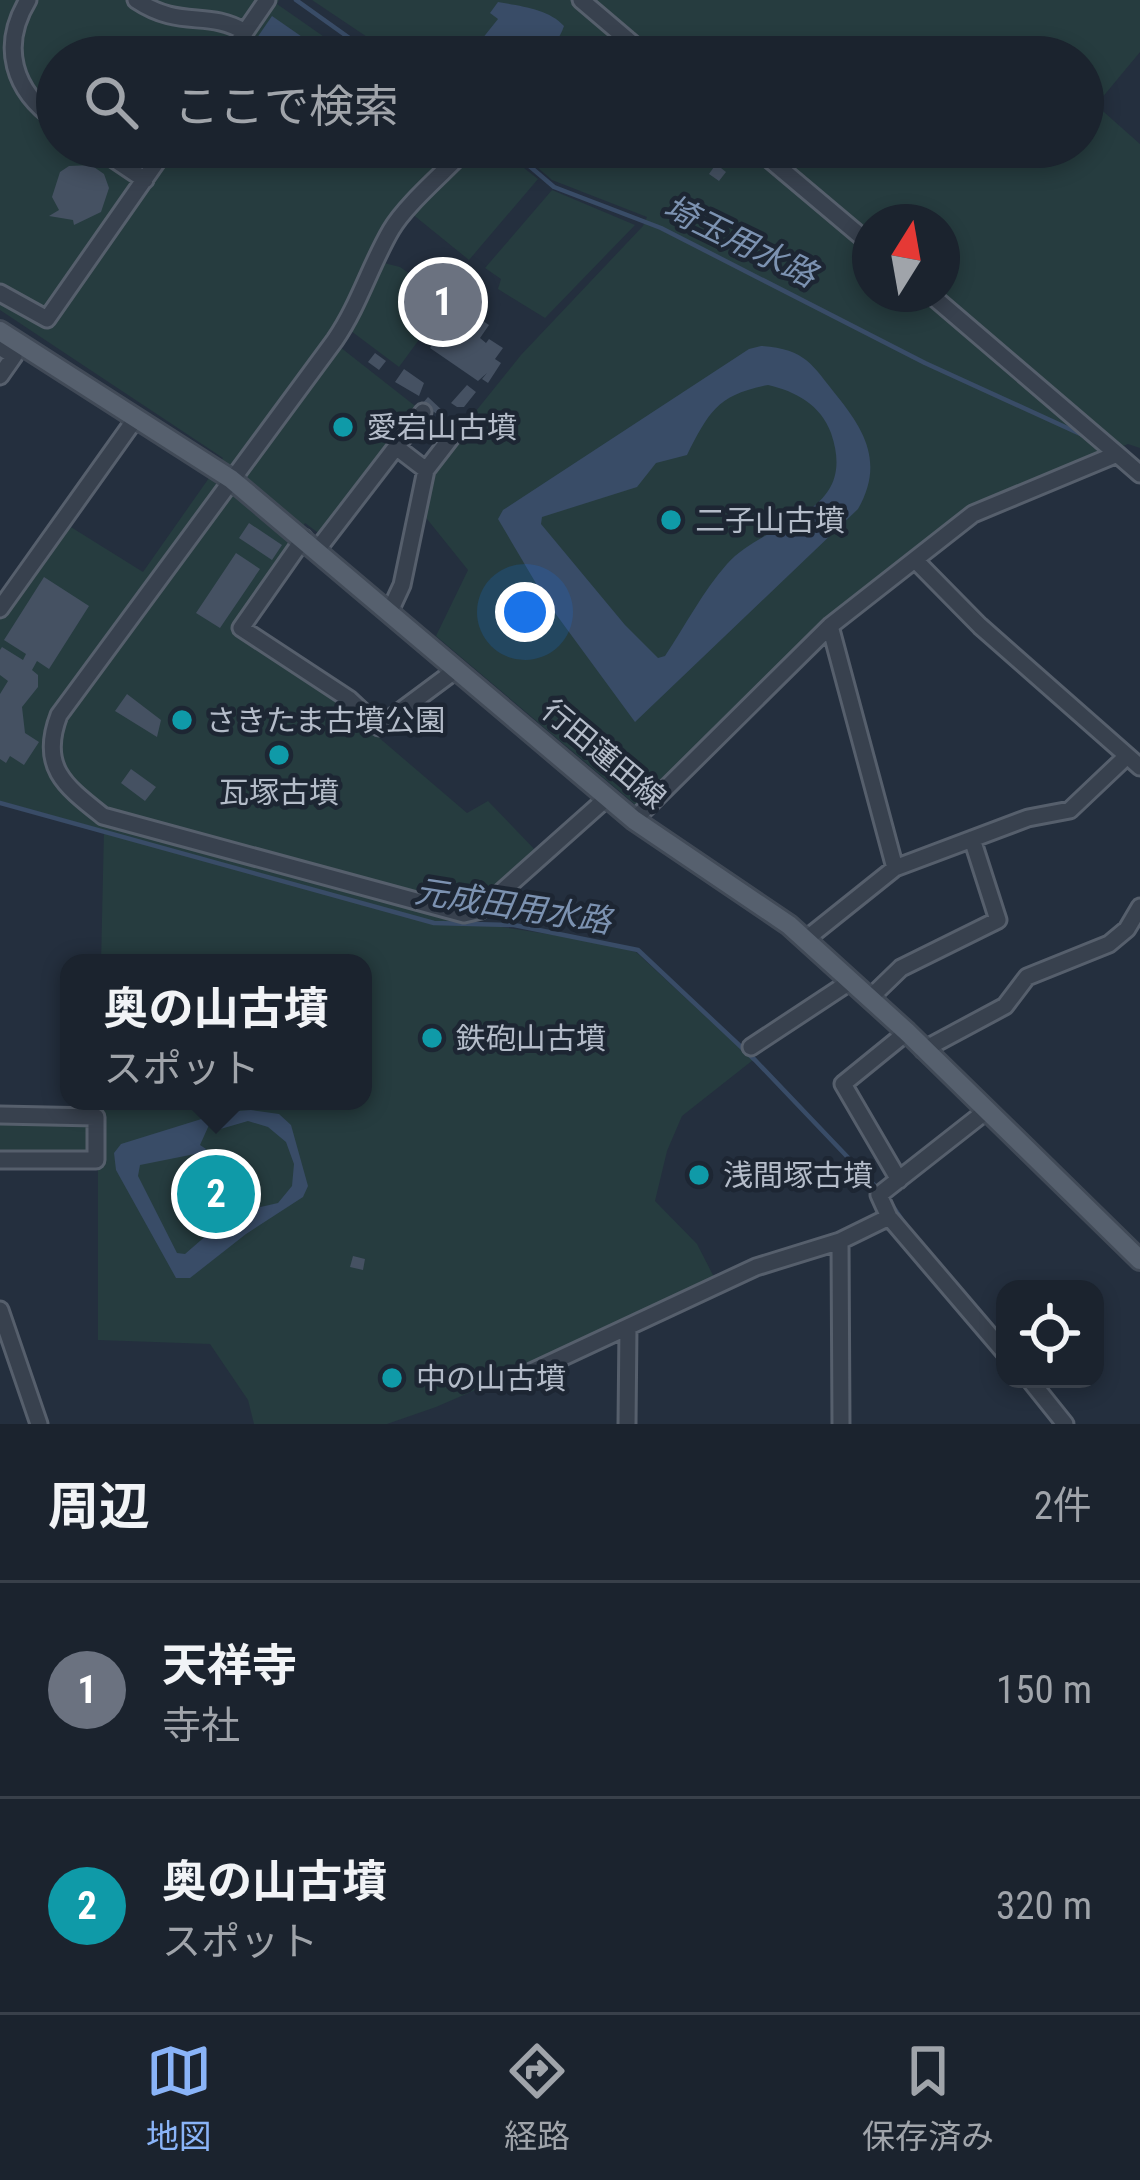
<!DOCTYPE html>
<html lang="ja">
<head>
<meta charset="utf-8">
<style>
	body { margin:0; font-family:"Roboto Condensed","Noto Sans JP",sans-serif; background:#282f3a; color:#f1f3f6 }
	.controls { position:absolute; right:36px; bottom:36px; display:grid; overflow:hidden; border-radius:24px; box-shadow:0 6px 18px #0003 }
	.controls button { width:108px; height:108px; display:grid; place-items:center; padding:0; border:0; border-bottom:3px solid #39404a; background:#1b232e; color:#f1f3f6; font:60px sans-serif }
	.compass { position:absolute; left:852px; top:204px; width:108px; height:108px; border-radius:50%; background:#1b232e; box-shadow:0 6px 18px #0003; rotate:11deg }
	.you { position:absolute; left:525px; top:612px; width:42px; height:42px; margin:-30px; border:9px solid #fff; border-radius:50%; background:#1a73e8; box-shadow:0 0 0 18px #1a73e833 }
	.badge { display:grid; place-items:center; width:78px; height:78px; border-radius:50%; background:#8ab4f8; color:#fff; font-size:39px; font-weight:700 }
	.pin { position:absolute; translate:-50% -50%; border:6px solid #fff; box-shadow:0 3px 12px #0006 }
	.popup { position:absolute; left:60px; top:954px; width:312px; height:156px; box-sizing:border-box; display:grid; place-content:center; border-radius:24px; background:#1b232e; filter:drop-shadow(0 3px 9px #0005); font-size:39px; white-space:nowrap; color:#a0a4aa }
	.popup b { font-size:45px; color:#f1f3f6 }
	.popup::after { content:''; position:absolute; left:50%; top:100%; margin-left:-24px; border:24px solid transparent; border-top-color:#1b232e }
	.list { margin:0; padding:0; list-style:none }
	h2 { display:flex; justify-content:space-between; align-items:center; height:156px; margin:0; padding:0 48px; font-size:51px }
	h2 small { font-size:39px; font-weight:400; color:#a0a4aa }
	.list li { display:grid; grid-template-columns:78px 1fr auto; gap:36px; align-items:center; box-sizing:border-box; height:216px; padding:0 48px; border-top:3px solid #39404a }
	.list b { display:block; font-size:45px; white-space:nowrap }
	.list p { margin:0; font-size:39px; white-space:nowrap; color:#a0a4aa }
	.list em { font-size:39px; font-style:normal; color:#a0a4aa }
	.icon { flex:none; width:66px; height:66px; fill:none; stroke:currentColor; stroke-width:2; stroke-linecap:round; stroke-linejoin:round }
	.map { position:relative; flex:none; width:1140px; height:1424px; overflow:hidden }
	.search { position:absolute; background:#1b232e; box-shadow:0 6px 18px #0003; left:36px; right:36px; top:36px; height:132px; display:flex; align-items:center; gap:30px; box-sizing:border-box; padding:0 42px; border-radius:66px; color:#a0a4aa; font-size:45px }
	.sheet { height:588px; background:#1b232e }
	nav { display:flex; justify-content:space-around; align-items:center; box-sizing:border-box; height:168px; border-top:3px solid #39404a; background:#1b232e; font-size:33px; color:#a0a4aa }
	nav a { display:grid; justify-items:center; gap:6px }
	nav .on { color:#8ab4f8 }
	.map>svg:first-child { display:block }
	.green { fill:#263c3f; fill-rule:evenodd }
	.water { fill:#394c67; fill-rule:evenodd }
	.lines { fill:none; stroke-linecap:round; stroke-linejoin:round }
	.stream { stroke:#394c67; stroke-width:4.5 }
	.building { fill:#455162 }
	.minor-casing { stroke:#565f6c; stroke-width:21 }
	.major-casing { stroke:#414a57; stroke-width:24 }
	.minor { stroke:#38414e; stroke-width:15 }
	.major { stroke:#56606e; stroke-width:18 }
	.culture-dot { fill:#0f9aa8; stroke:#1d2633; stroke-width:4.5 }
	.labels { text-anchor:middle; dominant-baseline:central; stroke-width:9; stroke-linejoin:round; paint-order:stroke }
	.poi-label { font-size:30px; fill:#b4bcc9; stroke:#1d2633; text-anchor:start }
	.street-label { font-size:30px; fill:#b4bcc9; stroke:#1d2633 }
	.water-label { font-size:33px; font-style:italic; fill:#7c92b1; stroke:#1d2633 }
</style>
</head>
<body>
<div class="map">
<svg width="1140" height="1424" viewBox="0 0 1140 1424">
	<rect width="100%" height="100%" fill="#242f3e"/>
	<path class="green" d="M0 0H279L277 4 353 57H57V147H497L538 179 469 260 411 213 396 232 384 263 400 267 448 300 399 367 351 331 340 347 419 409 321 535 305 523 234 627 350 704 377 736 467 813 488 801 539 854 475 908 476 923 594 941 636 952 753 1060 682 1116 667 1151 655 1201 697 1244 716 1281 617 1329 436 1407 387 1424H254L248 1400 210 1344 98 1340V1165L0 1164V1113H98L99 1101H363V963H101L104 830 0 801V615L66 524 143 572 223 458 0 310Z
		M312 0H1140V52L1096 105 1140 144V448L1128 444 973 509 637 806 436 636 468 570 423 514 431 469 451 442 521 355 643 226 647 217 552 180 514 147H1083V57H385L388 51ZM870 222H942V294H870Z
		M552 190 635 225 545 318 498 289 501 279 485 268Z"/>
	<path class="water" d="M498 2C520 6 549 9 564 26 550 68 502 57 464 57L468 38 482 39 498 19 490 13Z
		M272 16 331 57H244Z
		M761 346C806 349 812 365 837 396 867 433 883 465 858 509L635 722 547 602 498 519 503 510 749 349ZM768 385C795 391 821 405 831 433 860 517 767 519 727 564 703 591 685 626 665 656L658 658 625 625 541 524 542 517 637 487 656 463 687 455C709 412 717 395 768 385Z
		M251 1110 279 1114 291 1125 308 1186 303 1197 246 1234 190 1278H176L116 1170 114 1153 121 1144 224 1112ZM248 1121 268 1127 286 1142 294 1164 292 1186 278 1203 231 1214 185 1254 177 1253 138 1176 140 1165 205 1152 206 1149 200 1145 209 1125 217 1130Z"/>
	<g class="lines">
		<path class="stream" d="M296 0 376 57
			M507 147 554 187 661 228 925 363 1087 437
			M0 803 434 923 514 925 638 950 755 1060 878 1189
			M890 1202 907 1227"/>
	</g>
	<path class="building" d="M348 147H376L366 160Z
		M716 164 726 172 719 181 709 174Z
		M91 165 104 174 109 188 101 212 74 225 73 220 49 216 59 210 52 197 60 172 69 166Z
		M468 311 489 325 480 338 486 343 489 339 503 348 495 359 501 363 488 383 482 379 487 373 478 381 430 348 439 334 447 340Z
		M375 353 386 361 379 370 368 362Z
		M404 369 424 383 419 396 395 382Z
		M467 385 476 392 464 407H457L451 403Z
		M428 397 444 412 440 416 422 404Z
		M249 523 282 545 272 560 239 538Z
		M236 553 260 569 220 628 196 613Z
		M44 577 89 606 49 669 37 661 32 670 38 675V687L22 707 25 733 39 742 24 765 10 756 6 763 0 759V694L8 681 0 675V650L2 647 23 660 26 654 4 640Z
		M127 694 161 720 157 737 115 711Z
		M131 769 156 787 145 801 121 783Z
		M353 1256 365 1259 363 1270 350 1267Z"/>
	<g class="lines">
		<defs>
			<path id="minor" d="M28 0C0 46 13 91 57 121
				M136 0C181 30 207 9 245 32
				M581 0 648 57
				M228 57 267 0
				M595 57 627 39
				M96 147 145 180
				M468 147C446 171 406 204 391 230 370 266 359 305 335 340L59 715C39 767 65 786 103 816L464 914 481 910 608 797
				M755 147 870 244
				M0 293 47 319 167 147
				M930 294 1117 454
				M0 347 14 356 0 376
				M396 447 426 470
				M304 538 241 628 349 699 379 727 457 669
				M317 550 423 412
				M916 561 980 626 1140 767
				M0 609 136 418
				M389 613 402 585 426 470 453 435
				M830 626 895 868
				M634 820 830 626 973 514 1117 454 1140 474
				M805 940 895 868 1028 818 1070 810 1127 756
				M870 998 901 968 998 920 972 839
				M751 1047 851 981
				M923 1050 1005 1006 1027 977 1109 944 1127 929 1140 907
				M0 1115 96 1117V1160H0
				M899 1180 843 1084 907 1032
				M889 1217 879 1195 986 1111
				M0 1310 39 1424
				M529 1373 756 1267 840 1241
				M1029 1379 1065 1424
				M627 1424 628 1327
				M841 1424 840 1241 889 1217 1005 1353"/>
			<path id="major" d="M0 331 231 479 634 820 789 925 907 1032 1140 1260"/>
		</defs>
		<use href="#minor" class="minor-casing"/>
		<use href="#major" class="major-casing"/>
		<use href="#minor" class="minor"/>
		<use href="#major" class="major"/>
	</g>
	<g class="culture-dot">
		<circle cx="343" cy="427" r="12"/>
		<circle cx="671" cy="520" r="12"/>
		<circle cx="182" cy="720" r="12"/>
		<circle cx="279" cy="755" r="12"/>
		<circle cx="432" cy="1038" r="12"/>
		<circle cx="699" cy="1175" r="12"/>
		<circle cx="392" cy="1378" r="12"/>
	</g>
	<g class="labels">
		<g class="poi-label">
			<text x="367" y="427">愛宕山古墳</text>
			<text x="695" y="520">二子山古墳</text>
			<text x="206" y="720">さきたま古墳公園</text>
			<text x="279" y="792" text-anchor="middle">瓦塚古墳</text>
			<text x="456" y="1038">鉄砲山古墳</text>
			<text x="723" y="1175">浅間塚古墳</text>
			<text x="416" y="1378">中の山古墳</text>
		</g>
		<g class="street-label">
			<text transform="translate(604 754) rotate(40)">行田蓮田線</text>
		</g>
		<g class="water-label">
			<text transform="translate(740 241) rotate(26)">埼玉用水路</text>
			<text transform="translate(513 906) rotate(9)">元成田用水路</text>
		</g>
	</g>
</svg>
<div class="controls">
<button><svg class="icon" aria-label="locate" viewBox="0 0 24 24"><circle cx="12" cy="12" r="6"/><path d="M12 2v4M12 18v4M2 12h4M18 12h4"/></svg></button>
</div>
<svg class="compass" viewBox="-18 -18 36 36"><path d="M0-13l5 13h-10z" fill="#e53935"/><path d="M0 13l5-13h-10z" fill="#a0a4aa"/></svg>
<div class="you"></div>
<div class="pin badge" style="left:443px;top:302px;background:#6b7280">1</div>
<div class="pin badge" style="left:216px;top:1194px;background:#0f9aa8">2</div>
<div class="popup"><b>奥の山古墳</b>スポット</div>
<div class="search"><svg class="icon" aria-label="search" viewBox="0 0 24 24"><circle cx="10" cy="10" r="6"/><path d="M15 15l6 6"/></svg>ここで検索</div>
</div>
<section class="sheet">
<h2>周辺<small>2件</small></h2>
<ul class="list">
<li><span class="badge" style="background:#6b7280">1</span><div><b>天祥寺</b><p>寺社</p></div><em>150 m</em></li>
<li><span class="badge" style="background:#0f9aa8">2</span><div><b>奥の山古墳</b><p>スポット</p></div><em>320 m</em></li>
</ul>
</section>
<nav>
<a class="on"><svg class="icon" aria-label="map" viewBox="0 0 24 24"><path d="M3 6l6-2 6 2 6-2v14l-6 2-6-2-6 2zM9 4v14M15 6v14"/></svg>地図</a>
<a><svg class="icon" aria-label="directions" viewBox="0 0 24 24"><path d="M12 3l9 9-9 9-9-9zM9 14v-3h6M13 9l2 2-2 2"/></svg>経路</a>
<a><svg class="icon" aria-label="saved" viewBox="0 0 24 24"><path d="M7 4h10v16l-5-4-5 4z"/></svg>保存済み</a>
</nav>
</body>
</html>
